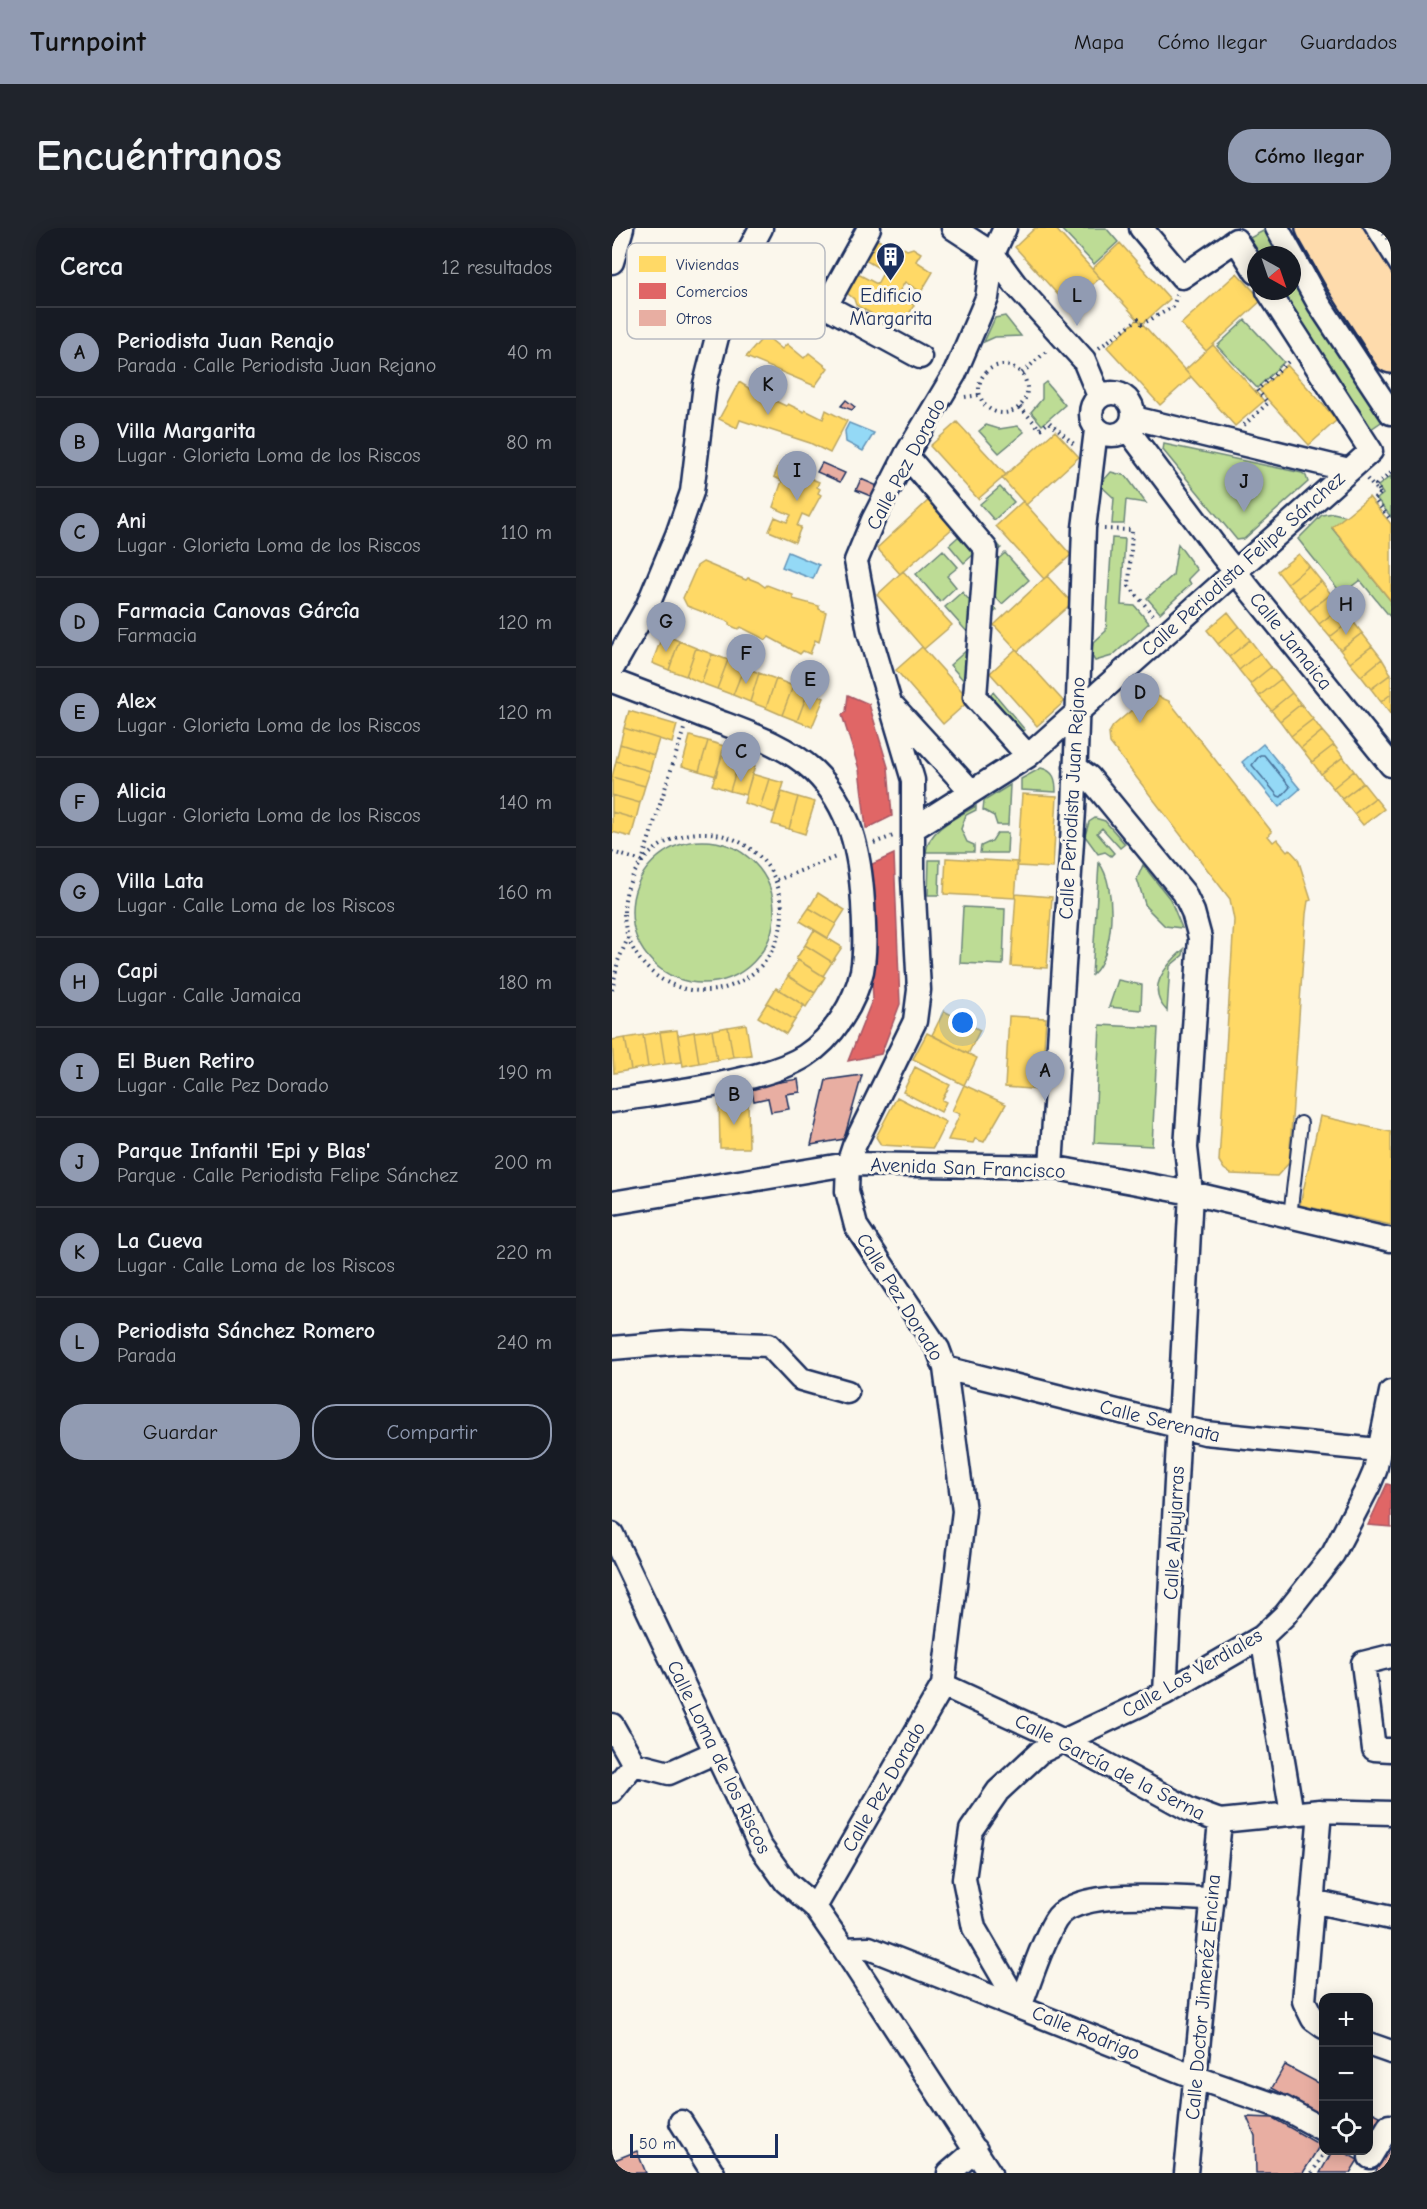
<!DOCTYPE html>
<html lang="es">
<head>
<meta charset="utf-8">
<style>
	body { margin:0; font-family:"Comic Neue",sans-serif; background:#20242c; color:#f1f3f6 }
	.controls { position:absolute; right:18px; bottom:18px; display:grid; overflow:hidden; border-radius:12px; box-shadow:0 3px 15px #0003 }
	.controls button { width:54px; height:54px; display:grid; place-items:center; padding:0; border:0; border-bottom:2px solid #363941; background:#171b24; color:#f1f3f6; font:30px sans-serif }
	.compass { position:absolute; left:635px; top:18px; width:54px; height:54px; border-radius:50%; background:#171b24; box-shadow:0 3px 15px #0003; rotate:140deg }
	.scale { position:absolute; left:18px; bottom:15px; width:148px; box-sizing:border-box; padding-left:6px; border:3px solid #1b2f5e; border-top:0; font-size:16px; line-height:21px; white-space:nowrap; color:#1b2f5e; -webkit-text-stroke:4px #fbf7ec; paint-order:stroke }
	.you { position:absolute; left:351px; top:795px; width:21px; height:21px; margin:-15px; border:4px solid #fff; border-radius:50%; background:#1a73e8; box-shadow:0 0 0 9px #1a73e833 }
	.badge { display:grid; place-items:center; width:39px; height:39px; border-radius:50%; background:#919bb2; color:#111; font-size:20px; font-weight:700 }
	.pin { position:absolute; translate:-50% -50px; filter:drop-shadow(0 2px 3px #0008) }
	.pin::after { content:''; position:absolute; top:32px; width:21px; height:18px; background:inherit; clip-path:polygon(0 0,100% 0,50% 100%) }
	.list { margin:0; padding:0; list-style:none }
	h2 { display:flex; justify-content:space-between; align-items:center; height:78px; margin:0; padding:0 24px; font-size:26px }
	h2 small { font-size:20px; font-weight:400; color:#9ea1a6 }
	.list li { display:grid; grid-template-columns:39px 1fr auto; gap:18px; align-items:center; box-sizing:border-box; height:90px; padding:0 24px; border-top:2px solid #363941 }
	.list b { display:block; font-size:22px; white-space:nowrap }
	.list p { margin:0; font-size:20px; white-space:nowrap; color:#9ea1a6 }
	.list em { font-size:20px; font-style:normal; color:#9ea1a6 }
	.actions { display:flex; gap:12px; padding:18px 24px }
	.actions a { flex:1; padding:14px 0; border:2px solid #919bb2; border-radius:24px; text-align:center; font-size:21px; color:#919bb2 }
	.actions .main { background:#919bb2; color:#111 }
	.icon { flex:none; width:33px; height:33px; fill:none; stroke:currentColor; stroke-width:2; stroke-linecap:round; stroke-linejoin:round }
	.map { position:relative; flex:none; width:779px; height:1945px; overflow:hidden; border-radius:24px }
	header { display:flex; align-items:center; gap:36px; box-sizing:border-box; height:84px; padding:0 30px; background:#919bb2; color:#111 }
	header strong { font-size:28px }
	nav { display:flex; gap:33px; margin-inline-start:auto; font-size:21px }
	.intro { display:flex; align-items:center; justify-content:space-between; box-sizing:border-box; height:144px; padding:0 36px }
	h1 { margin:0; font-size:42px }
	.button { padding:15px 27px; border-radius:24px; background:#919bb2; color:#111; font-size:21px; font-weight:700 }
	main { display:flex; gap:36px; padding:0 36px }
	aside { flex:1; background:#171b24; border-radius:24px; box-shadow:0 3px 15px #0003 }
	.map>svg:first-child { display:block }
	.green { fill:#bddc95; stroke:#6c867a; stroke-width:1.5 }
	.water { fill:#94d9f6; stroke:#6495b9; stroke-width:1.5 }
	.homes { fill:#ffd966; stroke:#bba664; stroke-width:1.5 }
	.shops { fill:#e06666; stroke:#a55664; stroke-width:1.5 }
	.lines { fill:none; stroke-linecap:round; stroke-linejoin:round }
	.shore { stroke:#4b739b; stroke-width:1.5 }
	.building { fill:#e8aea2; stroke:#1b2f5e; stroke-width:1.5 }
	.lane-casing { stroke:#1b2f5e; stroke-width:16 }
	.street-casing { stroke:#1b2f5e; stroke-width:27 }
	.primary-casing { stroke:#1b2f5e; stroke-width:38 }
	.path { stroke:#1b2f5e; stroke-width:4; stroke-dasharray:1.5 4.5; stroke-linecap:butt }
	.lane { stroke:#fbf7ec; stroke-width:12 }
	.street { stroke:#fbf7ec; stroke-width:22 }
	.primary { stroke:#fedbac; stroke-width:33 }
	.labels { text-anchor:middle; dominant-baseline:central; stroke-width:6; stroke-linejoin:round; paint-order:stroke }
	.poi-label { font-size:20px; fill:#1b2f5e; stroke:#fbf7ec }
	.street-label { font-size:20px; fill:#1b2f5e; stroke:#fbf7ec }
	.key { fill:#fbf7ec; stroke:#b8bbc1; stroke-width:1.5 }
	.key-label { font-size:16px; fill:#1b2f5e }
</style>
</head>
<body>
<header>
<strong>Turnpoint</strong>
<nav><a>Mapa</a><a>Cómo llegar</a><a>Guardados</a></nav>
</header>
<div class="intro"><h1>Encuéntranos</h1><a class="button">Cómo llegar</a></div>
<main>
<aside>
<h2>Cerca<small>12 resultados</small></h2>
<ul class="list">
<li><span class="badge">A</span><div><b>Periodista Juan Renajo</b><p>Parada · Calle Periodista Juan Rejano</p></div><em>40 m</em></li>
<li><span class="badge">B</span><div><b>Villa Margarita</b><p>Lugar · Glorieta Loma de los Riscos</p></div><em>80 m</em></li>
<li><span class="badge">C</span><div><b>Ani</b><p>Lugar · Glorieta Loma de los Riscos</p></div><em>110 m</em></li>
<li><span class="badge">D</span><div><b>Farmacia Canovas Gárcîa</b><p>Farmacia</p></div><em>120 m</em></li>
<li><span class="badge">E</span><div><b>Alex</b><p>Lugar · Glorieta Loma de los Riscos</p></div><em>120 m</em></li>
<li><span class="badge">F</span><div><b>Alicia</b><p>Lugar · Glorieta Loma de los Riscos</p></div><em>140 m</em></li>
<li><span class="badge">G</span><div><b>Villa Lata</b><p>Lugar · Calle Loma de los Riscos</p></div><em>160 m</em></li>
<li><span class="badge">H</span><div><b>Capi</b><p>Lugar · Calle Jamaica</p></div><em>180 m</em></li>
<li><span class="badge">I</span><div><b>El Buen Retiro</b><p>Lugar · Calle Pez Dorado</p></div><em>190 m</em></li>
<li><span class="badge">J</span><div><b>Parque Infantil 'Epi y Blas'</b><p>Parque · Calle Periodista Felipe Sánchez</p></div><em>200 m</em></li>
<li><span class="badge">K</span><div><b>La Cueva</b><p>Lugar · Calle Loma de los Riscos</p></div><em>220 m</em></li>
<li><span class="badge">L</span><div><b>Periodista Sánchez Romero</b><p>Parada</p></div><em>240 m</em></li>
</ul>
<div class="actions"><a class="main">Guardar</a><a>Compartir</a></div>
</aside>
<div class="map">
<svg width="779" height="1945" viewBox="0 0 779 1945">
	<rect width="100%" height="100%" fill="#fbf7ec"/>
	<filter id="ink" filterUnits="userSpaceOnUse"><feTurbulence type="fractalNoise" baseFrequency=".0167" numOctaves="2"/><feDisplacementMap in="SourceGraphic" scale="12" xChannelSelector="R" yChannelSelector="G"/><feConvolveMatrix kernelMatrix="1 2 1 2 8 2 1 2 1" color-interpolation-filters="sRGB"/></filter>
	<g filter="url(#ink)">
		<path class="green" d="M448 0H494L506 14 482 36Z
			M655 1 672 27H644L634 12Z
			M680 40 775 190 756 203 666 63H680Z
			M393 88 409 108 383 109 372 114 383 90Z
			M633 92 672 134 645 160 605 118Z
			M434 154 453 177 430 197 419 184 430 171V157Z
			M374 197 387 201 406 198 412 204 387 225 367 203Z
			M552 216 690 245 694 248 696 254 632 311 625 312 551 222Z
			M499 244 514 248 534 275 514 272 512 296H500L502 270 490 259 491 253Z
			M779 248V289L765 271 771 266 766 258Z
			M388 259 402 274 382 292 368 276Z
			M721 285 734 288 720 300 779 373V390L748 352 730 366 686 311 710 287Z
			M365 292 389 320 370 335 362 326 352 335 337 317Z
			M500 310 513 311 509 377 523 378 537 395 500 428 483 433 479 426 481 415 494 403Z
			M566 316 585 342 576 351 579 356 548 385 535 370 561 347Z
			M331 322 346 339 335 348 344 359 328 374 304 346Z
			M393 325 417 352 390 376 374 359 383 351 375 341Z
			M368 363 385 382 357 406 333 379 350 364 358 373Z
			M357 420 372 437 353 454 338 437Z
			M381 464 413 502 403 511 371 473Z
			M429 540C442 543 444 551 444 564L409 562V551Z
			M398 557 396 597H385L382 588 371 582 372 573Z
			M364 578V582L354 587 349 601 355 614 362 617V624H314C317 600 346 589 364 578Z
			M483 590 493 593 513 616 508 620 490 600 485 605 502 625 499 628 493 624 486 626 473 608 477 594Z
			M385 605H396L395 625H368L369 618 380 613Z
			M20 684a71 71 0 1 1 142 0a71 71 0 1 1-142 0Z
			M317 632H328L327 667H316Z
			M487 635C505 657 503 728 480 747Z
			M531 637 558 671 570 700 553 698 534 679 525 651Z
			M351 679 393 681 391 737 348 735Z
			M572 721 571 727 558 738 555 783C533 761 553 738 572 721Z
			M506 752 530 757 529 782 497 779Z
			M488 797 546 800 540 918 482 915Z"/>
		<path class="water" d="M237 195 262 205 251 223 234 214 233 203Z
			M176 324 207 337 201 351 170 339Z
			M651 516 688 561 667 579 630 534Z"/>
		<path class="homes" d="M423 0H443L488 50 456 78 403 19Z
			M265 12 274 15 279 13 295 22 301 20 309 25 304 33 321 44 309 64 293 54 285 67 302 77 291 97 273 89 269 97 261 92 260 86 244 77 242 71 235 65 246 46 265 56 272 43 253 32Z
			M508 15 558 71 530 96 480 41Z
			M625 45 650 72 594 123 569 96Z
			M526 91 579 149 548 177 495 119Z
			M153 107 170 121 175 116 192 130 197 125 216 140 203 158 134 129Z
			M601 117 652 173 623 198 573 142Z
			M675 137 725 192 697 217 647 162Z
			M127 154 157 173 159 171 174 178 176 176 192 184 193 182 211 191 214 182 235 193 218 225 198 215 128 192 125 200 107 191Z
			M345 194 394 247 366 271 318 218Z
			M443 203 467 229 414 277 390 250Z
			M167 237 207 254 205 259 208 261 206 265 209 267 197 289 190 286 185 298 189 299 183 314 157 303 163 289 175 294 179 287 161 279 170 253 162 249Z
			M757 269 779 296V373L720 299Z
			M318 271 342 299 288 346 265 320Z
			M411 273 459 327 432 351 384 298Z
			M687 326 697 338 675 356 665 343Z
			M91 334 134 352 136 350 146 354 153 359 155 357 181 367V371L207 378V381L214 384 207 414 203 412 198 426 191 423 188 426 157 409 154 412 129 399 126 401 117 397V394L75 378 71 370 85 338Z
			M697 338 709 353 687 370 675 356Z
			M291 343 340 397 312 421 265 367Z
			M435 348 460 375 406 423 382 397Z
			M709 353 719 366 697 383 687 370Z
			M719 366 729 379 707 396 697 383Z
			M729 379 740 392 718 409 707 396Z
			M616 384 627 398 606 416 595 402Z
			M740 392 750 405 728 422 718 409Z
			M627 398 638 412 617 429 606 416Z
			M750 405 760 418 738 435 728 422Z
			M51 406 67 413 57 442 40 435Z
			M638 412 648 425 627 442 617 429Z
			M67 413 84 420 74 448 57 442Z
			M760 418 770 431 749 448 738 435Z
			M310 419 358 472 331 496 284 442Z
			M84 420 100 426 89 455 74 448Z
			M404 421 452 474 425 498 378 445Z
			M648 425 659 439 638 456 627 442Z
			M100 426 116 432 105 461 89 455Z
			M770 431 779 446 759 461 749 448Z
			M116 432 132 439 121 467 105 461Z
			M132 439 147 445 138 474 121 467Z
			M659 439 669 451 647 468 638 456Z
			M147 445 164 451 154 480 138 474Z
			M779 446V466L769 474 759 461Z
			M164 451 181 458 170 487 154 480Z
			M669 451 680 465 659 482 647 468Z
			M181 458 196 464 185 493 170 487Z
			M196 464 212 470 200 499 185 493Z
			M680 465 689 476 668 493 659 482Z
			M779 466V487L769 474Z
			M545 468 557 473 660 604 656 608 661 614 665 611 675 623 677 621 686 631 699 672 696 673 694 686 677 935 665 948 619 946 612 941 607 933 622 692 618 671 498 515 497 505 501 498 534 470Z
			M689 476 701 491 679 508 668 493Z
			M17 483 65 497 60 515 12 500Z
			M701 491 710 503 689 520 679 508Z
			M12 500 47 511 42 527 8 516Z
			M710 503 722 517 700 534 689 520Z
			M78 508 96 513 87 543 70 538Z
			M96 513 112 518 104 548 87 543Z
			M8 516 42 527 38 543 4 533Z
			M722 517 731 529 709 546 700 534Z
			M110 528 127 533 118 563 100 557Z
			M731 529 742 543 721 560 709 546Z
			M4 533 38 543 33 558 0 549Z
			M127 533 143 538 134 567 118 563Z
			M742 543 751 555 730 571 721 560Z
			M140 546 157 551 148 580 132 575Z
			M0 549 33 558 28 575 0 567Z
			M157 551 172 555 163 585 148 580Z
			M751 555 763 570 742 586 730 571Z
			M170 564 186 569 177 601 160 596Z
			M410 566 445 568 441 640 405 638Z
			M0 567 28 575 24 591 0 584Z
			M186 569 203 574 193 606 177 601Z
			M763 570 772 581 751 597 742 586Z
			M0 584 24 591 19 609 0 604Z
			M334 630 406 634 403 670 332 666Z
			M206 665 233 682 224 696 197 680Z
			M404 666 440 669 435 740 399 738Z
			M197 680 224 696 216 710 188 693Z
			M202 702 230 719 220 734 193 717Z
			M193 717 220 734 211 748 184 731Z
			M186 732 213 749 203 765 176 748Z
			M176 748 203 765 194 779 168 762Z
			M164 760 192 777 183 792 155 775Z
			M155 775 183 792 174 806 146 789Z
			M332 783 368 802 356 826 320 807Z
			M397 788 434 790 429 862 393 859Z
			M134 796 139 827 121 829 116 799Z
			M116 799 121 829 105 832 100 802Z
			M65 802 70 834 53 836 48 804Z
			M100 802 105 832 87 835 82 804Z
			M48 804 53 836 36 839 31 807Z
			M82 804 87 835 71 838 66 807Z
			M315 805 365 830 352 857 301 831Z
			M31 807 36 839 19 842 13 810Z
			M13 810 19 842 2 845 0 812Z
			M303 839 338 857 330 872 334 874 329 884 291 864Z
			M352 857 394 876 372 914 363 911 361 915 336 912 348 886 340 883Z
			M285 869 334 894 321 920 269 917 264 909Z
			M107 873H136L137 920H108Z
			M708 888 779 904V997L688 977Z"/>
		<path class="shops" d="M236 467 257 476 276 539 280 588 256 600H254L247 541 230 487 234 484Z
			M282 626 288 776 269 826 236 833 261 770 254 639Z
			M775 1256 779 1257V1299L756 1297Z"/>
		<g class="lines">
			<path class="shore" d="M648 527H652L678 559 669 569 666 568 640 537Z"/>
		</g>
		<path class="building" d="M234 172 243 179 240 182 229 178Z
			M210 235 233 245 228 254 205 244Z
			M249 251 268 259 261 269 244 262Z
			M250 847 232 911 199 917 214 852Z
			M186 851 188 864 174 866 177 881 159 884 156 870 142 873 139 859Z
			M673 1837 712 1858V1878L707 1886 660 1860Z
			M756 1882 768 1888 756 1911Z
			M635 1889 661 1890 708 1917 691 1945H644L643 1908Z
			M779 1915V1945H763Z
			M721 1922H729L746 1932 738 1945H708Z
			M25 1923 34 1945H0V1933Z"/>
		<g class="lines">
			<defs>
				<path id="lane" d="M678 988 689 895"/>
				<path id="street" d="M257 0 214 78 308 129
					M341 0 381 26 403 56 472 132 487 168
					M529 0 570 49 624 12 644 44
					M665 0 680 27
					M680 27 707 76 779 185
					M0 34 10 0
					M479 186a21 21 0 1 1 42 0a21 21 0 1 1-42 0Z
					M522 190 737 242
					M516 202 609 326 779 537
					M294 227 374 321 363 469 416 528
					M0 441 35 379 65 307 80 264 93 156 118 58 149 0
					M0 453C33 465 65 478 97 490 133 504 173 516 202 543 239 579 248 626 251 675 252 698 254 721 250 743 243 775 221 810 193 828 151 855 52 864 0 873
					M283 480 359 563
					M463 539 477 549 572 665 581 684 588 710 574 920 579 965 553 1465
					M301 601 416 528 759 223 656 63
					M439 939 462 582 472 300 484 202
					M0 975 236 936 439 939 579 965 779 1012
					M0 1120 70 1114 157 1117 189 1151 235 1164
					M333 1140 593 1205 766 1222
					M0 1306 148 1618 174 1654 203 1679 232 1721 378 1945
					M650 1409 680 1586
					M779 1428 751 1435 762 1521 779 1522
					M331 1457 452 1513 578 1582 608 1593 708 1583 779 1585
					M0 1497 22 1536
					M0 1563 22 1536 57 1545 104 1524
					M708 1583 692 1773 701 1791 712 1799
					M700 1673 779 1690
					M203 1679 331 1457 352 1283 333 1140 326 1121 244 998 235 963 236 936 242 918 303 793 307 762 301 649V552L257 404 244 333 261 292 294 227 343 145 375 70 381 26 393 0
					M232 1721 257 1720 585 1850 672 1880 712 1902
					M408 1779 362 1700 352 1651 359 1602 386 1563 428 1524 553 1465 650 1409 673 1387 721 1326 757 1257 763 1243 779 1164
					M408 1779C419 1751 428 1719 443 1693 463 1658 563 1671 601 1671
					M756 1816 779 1824
					M69 1894 101 1945
					M758 1929 777 1898 779 1899
					M337 1945 364 1922
					M574 1945 608 1593"/>
				<path id="primary" d="M701 0 731 53 779 128
					M731 0 779 77"/>
			</defs>
			<use href="#lane" class="lane-casing"/>
			<use href="#street" class="street-casing"/>
			<use href="#primary" class="primary-casing"/>
			<path class="path" d="M768 0 779 14
				M487 120 526 91 530 96 561 79 565 67
				M367 161a24 24 0 1 1 48 0a24 24 0 1 1-48 0Z
				M410 145 436 122
				M353 169 367 167
				M408 179 428 201 437 194 463 217
				M632 197 656 175 645 162 678 132
				M779 245 764 257 769 265 762 271 779 292
				M755 251 768 266
				M492 301 520 302 517 358 543 389
				M12 684a79 79 0 1 1 158 0a79 79 0 1 1-158 0Z
				M262 615 281 608
				M0 624 30 633 72 501
				M165 652 224 629
				M0 762 6 733 16 710
				M700 1945 713 1923"/>
			<use href="#lane" class="lane"/>
			<use href="#street" class="street"/>
			<use href="#primary" class="primary"/>
		</g>
	</g>
	<defs>
		<symbol id="building-pin" viewBox="-11 -11 22 30"><path d="M0 17L-7.5 6A9.5 9.5 0 1 1 7.5 6Z" fill="#1b2f5e" stroke="#fbf7ec"/><path d="M-4-6H4V6H1V3H-1V6H-4ZM-2.5-4.3h1.7v1.8h-1.7ZM.8-4.3h1.7v1.8H.8ZM-2.5-1h1.7V.8h-1.7ZM.8-1h1.7V.8H.8Z" fill="#fff"/></symbol>
	</defs>
	<g fill-rule="evenodd">
		<use href="#building-pin" x="262" y="12" width="33" height="45"/>
	</g>
	<g class="labels">
		<g class="poi-label">
			<text x="279" y="67">Edificio<tspan x="279" dy="23">Margarita</tspan></text>
		</g>
		<g class="street-label">
			<text transform="translate(294 236) rotate(-62)">Calle Pez Dorado</text>
			<text transform="translate(631 336) rotate(-42)">Calle Periodista Felipe Sánchez</text>
			<text transform="translate(679 413) rotate(51)">Calle Jamaica</text>
			<text transform="translate(460 570) rotate(-87)">Calle Periodista Juan Rejano</text>
			<text transform="translate(356 940) rotate(2)">Avenida San Francisco</text>
			<text transform="translate(288 1069) rotate(58)">Calle Pez Dorado</text>
			<text transform="translate(548 1193) rotate(14)">Calle Serenata</text>
			<text transform="translate(562 1305) rotate(-87)">Calle Alpujarras</text>
			<text transform="translate(580 1445) rotate(-30)">Calle Los Verdiales</text>
			<text transform="translate(107 1529) rotate(64)">Calle Loma de los Riscos</text>
			<text transform="translate(498 1539) rotate(27)">Calle García de la Serna</text>
			<text transform="translate(272 1559) rotate(-60)">Calle Pez Dorado</text>
			<text transform="translate(591 1769) rotate(-85)">Calle Doctor Jimenéz Encina</text>
			<text transform="translate(474 1805) rotate(22)">Calle Rodrigo</text>
		</g>
	</g>
	<rect x="15" y="15" width="198" height="96" rx="9" class="key"/>
	<rect x="27" y="28" width="27" height="16" fill="#ffd966"/>
	<rect x="27" y="55" width="27" height="16" fill="#e06666"/>
	<rect x="27" y="82" width="27" height="16" fill="#e8aea2"/>
	<g class="key-label">
		<text x="64" y="42">Viviendas</text>
		<text x="64" y="69">Comercios</text>
		<text x="64" y="96">Otros</text>
	</g>
</svg>
<div class="controls">
<button>+</button>
<button>−</button>
<button><svg class="icon" aria-label="locate" viewBox="0 0 24 24"><circle cx="12" cy="12" r="6"/><path d="M12 2v4M12 18v4M2 12h4M18 12h4"/></svg></button>
</div>
<svg class="compass" viewBox="-18 -18 36 36"><path d="M0-13l5 13h-10z" fill="#e53935"/><path d="M0 13l5-13h-10z" fill="#9ea1a6"/></svg>
<div class="scale">50 m</div>
<div class="you"></div>
<div class="pin badge" style="left:433px;top:873px">A</div>
<div class="pin badge" style="left:122px;top:897px">B</div>
<div class="pin badge" style="left:129px;top:554px">C</div>
<div class="pin badge" style="left:528px;top:495px">D</div>
<div class="pin badge" style="left:198px;top:482px">E</div>
<div class="pin badge" style="left:134px;top:456px">F</div>
<div class="pin badge" style="left:54px;top:424px">G</div>
<div class="pin badge" style="left:734px;top:407px">H</div>
<div class="pin badge" style="left:185px;top:273px">I</div>
<div class="pin badge" style="left:632px;top:284px">J</div>
<div class="pin badge" style="left:156px;top:187px">K</div>
<div class="pin badge" style="left:465px;top:98px">L</div>
</div>
</main>
</body>
</html>
